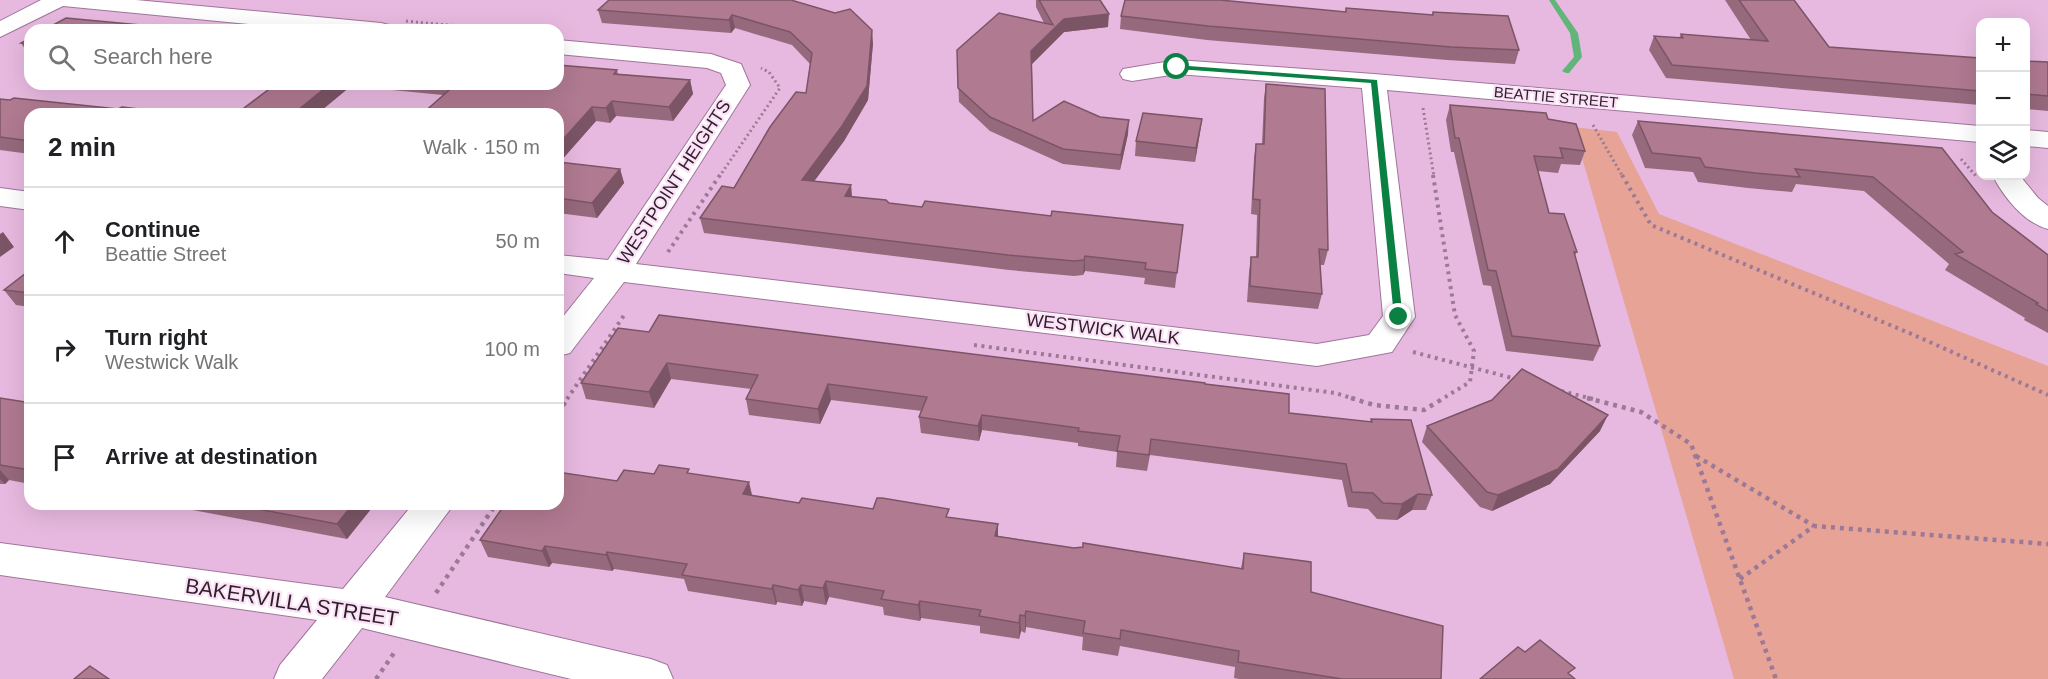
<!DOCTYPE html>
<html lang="en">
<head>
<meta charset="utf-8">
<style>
	body { margin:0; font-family:Helvetica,sans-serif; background:#f2f2f2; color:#202124 }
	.controls { position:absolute; right:18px; top:18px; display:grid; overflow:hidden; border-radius:12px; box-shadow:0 6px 24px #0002 }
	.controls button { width:54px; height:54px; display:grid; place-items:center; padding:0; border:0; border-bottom:2px solid #e0e0e0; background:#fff; color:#202124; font:30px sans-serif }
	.stop { position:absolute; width:18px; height:18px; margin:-14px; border:4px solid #0b8043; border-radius:50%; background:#fff }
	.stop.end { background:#0b8043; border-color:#fff; box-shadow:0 2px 6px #0008 }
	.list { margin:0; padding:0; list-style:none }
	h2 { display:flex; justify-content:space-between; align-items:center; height:78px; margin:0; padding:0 24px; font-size:26px }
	h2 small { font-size:20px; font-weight:400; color:#757577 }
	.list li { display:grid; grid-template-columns:39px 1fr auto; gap:18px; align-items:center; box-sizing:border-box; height:108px; padding:0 24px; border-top:2px solid #e0e0e0 }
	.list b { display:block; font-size:22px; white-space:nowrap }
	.list p { margin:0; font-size:20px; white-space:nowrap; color:#757577 }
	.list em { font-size:20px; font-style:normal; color:#757577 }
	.icon { flex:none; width:33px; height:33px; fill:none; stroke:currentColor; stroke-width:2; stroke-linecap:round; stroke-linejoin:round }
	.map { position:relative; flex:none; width:2048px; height:679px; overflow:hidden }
	.search { position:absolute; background:#fff; box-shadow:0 6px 24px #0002; left:24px; top:24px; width:540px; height:66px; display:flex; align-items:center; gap:15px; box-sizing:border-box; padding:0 21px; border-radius:18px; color:#757577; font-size:22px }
	.panel { position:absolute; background:#fff; box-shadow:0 6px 24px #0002; left:24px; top:108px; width:540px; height:402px; border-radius:18px }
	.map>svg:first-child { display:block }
	.green { fill:#e6a396 }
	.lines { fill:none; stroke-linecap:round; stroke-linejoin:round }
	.stream { fill:#61b47a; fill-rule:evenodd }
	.minor-casing { stroke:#a0759a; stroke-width:2 }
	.path-far2 { stroke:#9c7996; stroke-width:3; stroke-dasharray:2 3; stroke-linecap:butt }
	.path-far1 { stroke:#9c7996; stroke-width:4; stroke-dasharray:3 4.5; stroke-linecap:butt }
	.path { stroke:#9c7996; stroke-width:4.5; stroke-dasharray:4 5; stroke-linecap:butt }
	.minor { fill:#fff; fill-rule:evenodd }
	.wall { fill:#97697d }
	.shaded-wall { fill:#7b5566 }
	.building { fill:#b07a91; stroke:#7b5566; stroke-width:1.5 }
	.route { fill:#0b8043 }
	.labels { text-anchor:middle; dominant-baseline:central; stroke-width:4.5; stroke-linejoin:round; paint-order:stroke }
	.far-street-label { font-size:15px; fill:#2f1e2c; stroke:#fbe2f6 }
	.street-label { font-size:18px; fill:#2f1e2c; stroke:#fbe2f6 }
	.near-street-label { font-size:21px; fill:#2f1e2c; stroke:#fbe2f6 }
</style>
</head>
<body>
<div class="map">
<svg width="2048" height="679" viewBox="0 0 2048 679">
	<rect width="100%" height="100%" fill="#e8b9e0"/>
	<path class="green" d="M1573 127 1617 132 1659 214 2048 366V679H1734Z"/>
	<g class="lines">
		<path class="stream" d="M1549 0H1555L1578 33 1582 57 1569 73H1566L1562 71 1574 57 1570 33Z"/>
		<defs>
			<path id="minor" d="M41 0H136L381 23 389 25 392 30H310L63 6 0 37V21Z
				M558 40 711 54 741 64 750 85 636 264 1317 344 1369 335 1383 316 1362 88 1177 74 1132 81 1123 79 1120 74 1123 69 1177 60 1374 74 1980 126V142L1387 90 1415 317 1392 352 1317 366 624 282 570 353 558 356V323L594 278 558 273V255L608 260 726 85 721 73 707 68 558 54Z
				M2026 130 2048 132V148L2026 146Z
				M1993 176H2020L2038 198 2048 206V229C2024 223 2003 196 1993 176Z
				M0 188 30 192V210L0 206Z
				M413 504H454L385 597 651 659 667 665 673 679H571L362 628 322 679H274L280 665 317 620 0 575V543L343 589Z"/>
		</defs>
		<use href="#minor" class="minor-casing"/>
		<path class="path-far2" d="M406 21 499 30
			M1423 108 1434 177
			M1593 125 1623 177
			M1961 159 1976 176
			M719 177 780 88 769 72 761 68"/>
		<path class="path-far1" d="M1433 175 1455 315 1474 351 1470 382 1442 399
			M1622 175 1651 225 1914 335 2048 395
			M668 252 720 175
			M974 345 1335 393 1355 399
			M1413 352 1516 379
			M1561 391 1593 399
			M567 399 625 314"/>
		<path class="path" d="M1351 398 1374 405 1424 410 1444 398
			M1587 398 1641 412 1691 444 1776 679
			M558 413 568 398
			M1696 456 1814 526
			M1740 579 1814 526 2048 544
			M436 593 496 504
			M376 679 394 653"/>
		<use href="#minor" class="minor"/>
	</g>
	<path class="wall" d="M791 0 873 43 868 100 844 141 814 181 851 185 852 197 889 203 922 207 1183 225 1175 288 1144 284 1145 278 1085 271 1083 275 1074 276 1009 270 704 233 700 218 734 188 806 93 810 64 792 45 735 28 731 33 602 23 598 10Z
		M1036 0H1100L1108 27 1064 32 1032 64 1033 121 1128 134 1120 170 1063 164 990 131 959 102 957 50 1044 23 1036 7Z
		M1725 0H1794L1829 47 1980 58V105L1666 78 1649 50 1654 36 1679 38 1681 34 1751 40Z
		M1346 8 1432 15 1433 12 1519 50 1515 64 1447 60 1207 40 1120 29 1121 16 1345 12Z
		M30 38V57L21 43Z
		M2025 61 2048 62V111L2025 109Z
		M617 70 618 74 690 80 693 94 673 121 616 116 610 123 596 121 560 162 620 169 624 183 597 218 558 213V114L443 95 351 86 317 114H236L276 84H558Z
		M1266 84 1328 250 1324 265H1320L1322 294 1318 309 1247 302 1249 272 1251 257H1256L1257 215 1251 214 1254 158 1256 144H1262L1264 98Z
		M0 99 118 109 30 114V154L0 150Z
		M1450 105 1548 119 1585 151 1580 165 1561 164 1558 173 1538 171 1549 213 1577 252 1575 255 1600 346 1593 361 1506 351 1491 286 1483 285 1454 152H1451L1446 120Z
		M1202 119 1195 162 1135 156 1136 141Z
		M1638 121 1942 148 1992 212 2048 255V333L2024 320 2025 318 1945 270 1949 264 1864 191 1796 184 1792 192 1748 188 1698 182 1693 172 1645 168 1632 135Z
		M30 270V307L16 305 4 290Z
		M649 332 1205 384 1289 413 1370 422 1371 419 1432 495 1426 510H1412L1397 520 1377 519 1368 509 1348 507 1342 480 1150 455 1147 471 1116 467 1117 452 1078 446V443L982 430 979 441 921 433 919 417 922 411 831 400 820 424 749 415 746 399 751 389 671 379 654 408 586 399 581 383Z
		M0 398 25 402 30 398V484L9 480 5 484H0Z
		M1427 426 1600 431 1550 484 1492 511 1480 507 1422 442Z
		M690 473 752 496 799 503 873 509 950 518 998 524V536L1074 548 1241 568 1244 553 1311 592 1441 679H1239L1234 678 1235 667 1120 646 1118 656 1082 650 1083 637 1026 627 1025 633 1021 631 1019 639 980 633V626L921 618 920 621 884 615 883 607 829 597 826 605 804 601 802 606 777 602 776 605 688 591 684 579 614 569 612 571 552 563 549 567 488 557 480 540 617 481 654 474Z
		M149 504H375L347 539 182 508Z"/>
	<path class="shaded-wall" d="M1109 14 1108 27 1064 32 1031 65V51L1064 19Z
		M732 15 735 28 731 33 729 20Z
		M872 30 873 43 868 100 844 141 804 195 802 180Z
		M690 80 693 94 673 121 669 107Z
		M330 84H350L351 86 317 114H293Z
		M612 101 616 116 610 123 606 108Z
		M592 107 596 121 558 164V145Z
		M1202 119 1200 133 1195 162 1196 148Z
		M1129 120 1128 134 1120 170 1121 155Z
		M620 169 624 183 597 218 592 203Z
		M851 185 852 200 845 196Z
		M3 232 14 247 0 257V234Z
		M1085 256V271L1083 275 1084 260Z
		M667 363 671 379 654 408 649 392Z
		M828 384 831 400 820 424 818 409Z
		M982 415V430L979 441 978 426Z
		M1608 415 1600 431 1550 484 1492 511 1498 495Z
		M0 470 9 480 5 484 0 479Z
		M749 482 753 499 743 494Z
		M1418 494 1412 510 1397 520 1402 504Z
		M353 504H375L347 539 337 524Z
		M998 524V541L995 536Z
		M545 546 552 563 549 567 542 551Z
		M607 552 614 569 612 571 606 555Z
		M826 581 829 597 826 605 823 588Z
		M773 585 777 602 776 605 772 589Z
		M801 585 804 601 802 606 798 590Z
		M920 601 921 618 920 621 918 605Z
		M1026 611V627L1025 633V616Z
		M1020 615 1021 631 1019 639V623Z"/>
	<path class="building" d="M609 0H791L835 13 850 9 872 30 867 86 842 126 802 180 851 185 845 196 886 200 889 203 922 207 925 201 1051 216 1052 211 1183 225 1177 273 1145 269 1146 263 1085 256 1084 260 1074 261 1008 255 700 218 722 186 734 188 770 127 796 92 806 93 812 53 790 32 732 15 729 20 598 10Z
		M1039 0H1100L1109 14 1064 19 1031 51 1033 121 1064 101 1100 117 1129 120 1121 155 1063 149 990 117 958 88 957 50 999 13 1053 25Z
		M1125 0H1220L1346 12V8L1433 15V12L1508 16 1519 50 1451 47 1208 26 1121 16Z
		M1739 0H1794L1829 47 1980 58V91L1672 65 1654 36 1683 38 1681 34 1768 41Z
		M66 18 194 30H44Z
		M30 38V44L21 43Z
		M2025 61 2048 62V96L2025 94Z
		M558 65 617 70 614 74 690 80 669 107 612 101 606 108 592 107 558 145V114H422L456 84H558Z
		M276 84H330L293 114H236Z
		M1266 84 1325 89 1328 250 1319 249 1322 294 1250 286 1251 257H1258L1260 200 1253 199 1256 144H1264Z
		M14 98 118 109 122 107 184 114H30V141L0 137V99L10 100Z
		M1450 105 1546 113 1548 119 1576 124 1585 151 1560 148 1563 158 1534 156 1549 213 1564 214 1577 252H1574L1600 346 1512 336 1496 271 1488 270 1459 138H1455Z
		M1143 113 1202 119 1196 148 1136 141Z
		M1638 121 1942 148 1992 212 2048 255V311L2036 304 2038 303 1955 254 1963 252 1873 177 1795 169 1800 177 1755 173 1705 167 1700 158 1652 153Z
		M558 162 620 169 592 203 558 198Z
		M30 270V293L4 290Z
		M659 315 1205 383V384L1289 394V413L1372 422 1371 419 1411 420 1432 495 1418 494 1402 504 1383 503 1373 493 1352 492 1346 464 1151 439 1149 455 1117 451 1120 436 1078 431 1079 428 982 415 978 426 919 417 927 397 828 384 818 409 746 399 758 375 667 363 649 392 581 383 618 328 649 332Z
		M1522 369 1608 415 1558 469 1498 495 1487 492 1427 426 1492 400Z
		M0 398 25 402 30 398V470L0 465Z
		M659 465 689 469 687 473 749 482 743 494 799 503 802 498 873 509 877 498H882L949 509 946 517 998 524 995 536 1074 548 1083 547V543L1243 569 1244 553 1311 562V592L1443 626 1441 679H1342L1238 662 1239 651 1121 630 1120 639 1083 633 1085 621 1026 611 1025 616 1020 615 1019 623 979 616 981 610 920 601 918 605 881 599 884 591 826 581 823 588 801 585 798 590 773 585 772 589 682 575 687 564 607 552 606 555 545 546 542 551 480 540 505 504H558V472L617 481 624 470 654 474Z
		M231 504H353L337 524Z
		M1540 640 1575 668 1568 673 1575 679H1480L1518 647 1525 652Z
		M90 666 109 679H74Z"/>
	<path class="route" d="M1175 65 1377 80 1403 320 1394 317 1371 83 1177 69Z"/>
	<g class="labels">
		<g class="far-street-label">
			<text transform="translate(1556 97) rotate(5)">BEATTIE STREET</text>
		</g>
		<g class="street-label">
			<text transform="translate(674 182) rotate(-57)">WESTPOINT HEIGHTS</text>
			<text transform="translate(1103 329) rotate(7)">WESTWICK WALK</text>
		</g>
		<g class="near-street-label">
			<text transform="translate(292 602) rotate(9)">BAKERVILLA STREET</text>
		</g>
	</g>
</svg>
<div class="controls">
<button>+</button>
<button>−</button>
<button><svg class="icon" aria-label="layers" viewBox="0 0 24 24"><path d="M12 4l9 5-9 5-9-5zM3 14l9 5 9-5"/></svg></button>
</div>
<div class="stop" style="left:1177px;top:67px"></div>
<div class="stop end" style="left:1399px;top:317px"></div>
<div class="search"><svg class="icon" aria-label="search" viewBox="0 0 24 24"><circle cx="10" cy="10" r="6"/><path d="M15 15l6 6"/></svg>Search here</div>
<section class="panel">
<h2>2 min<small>Walk · 150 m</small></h2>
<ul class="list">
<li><svg class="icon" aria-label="ahead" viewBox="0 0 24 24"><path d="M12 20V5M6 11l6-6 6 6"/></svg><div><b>Continue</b><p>Beattie Street</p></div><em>50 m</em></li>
<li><svg class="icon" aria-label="right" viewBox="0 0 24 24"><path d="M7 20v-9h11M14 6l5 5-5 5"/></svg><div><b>Turn right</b><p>Westwick Walk</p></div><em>100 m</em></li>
<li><svg class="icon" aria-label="arrive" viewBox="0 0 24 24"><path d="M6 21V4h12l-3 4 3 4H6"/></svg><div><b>Arrive at destination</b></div></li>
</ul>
</section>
</div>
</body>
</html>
